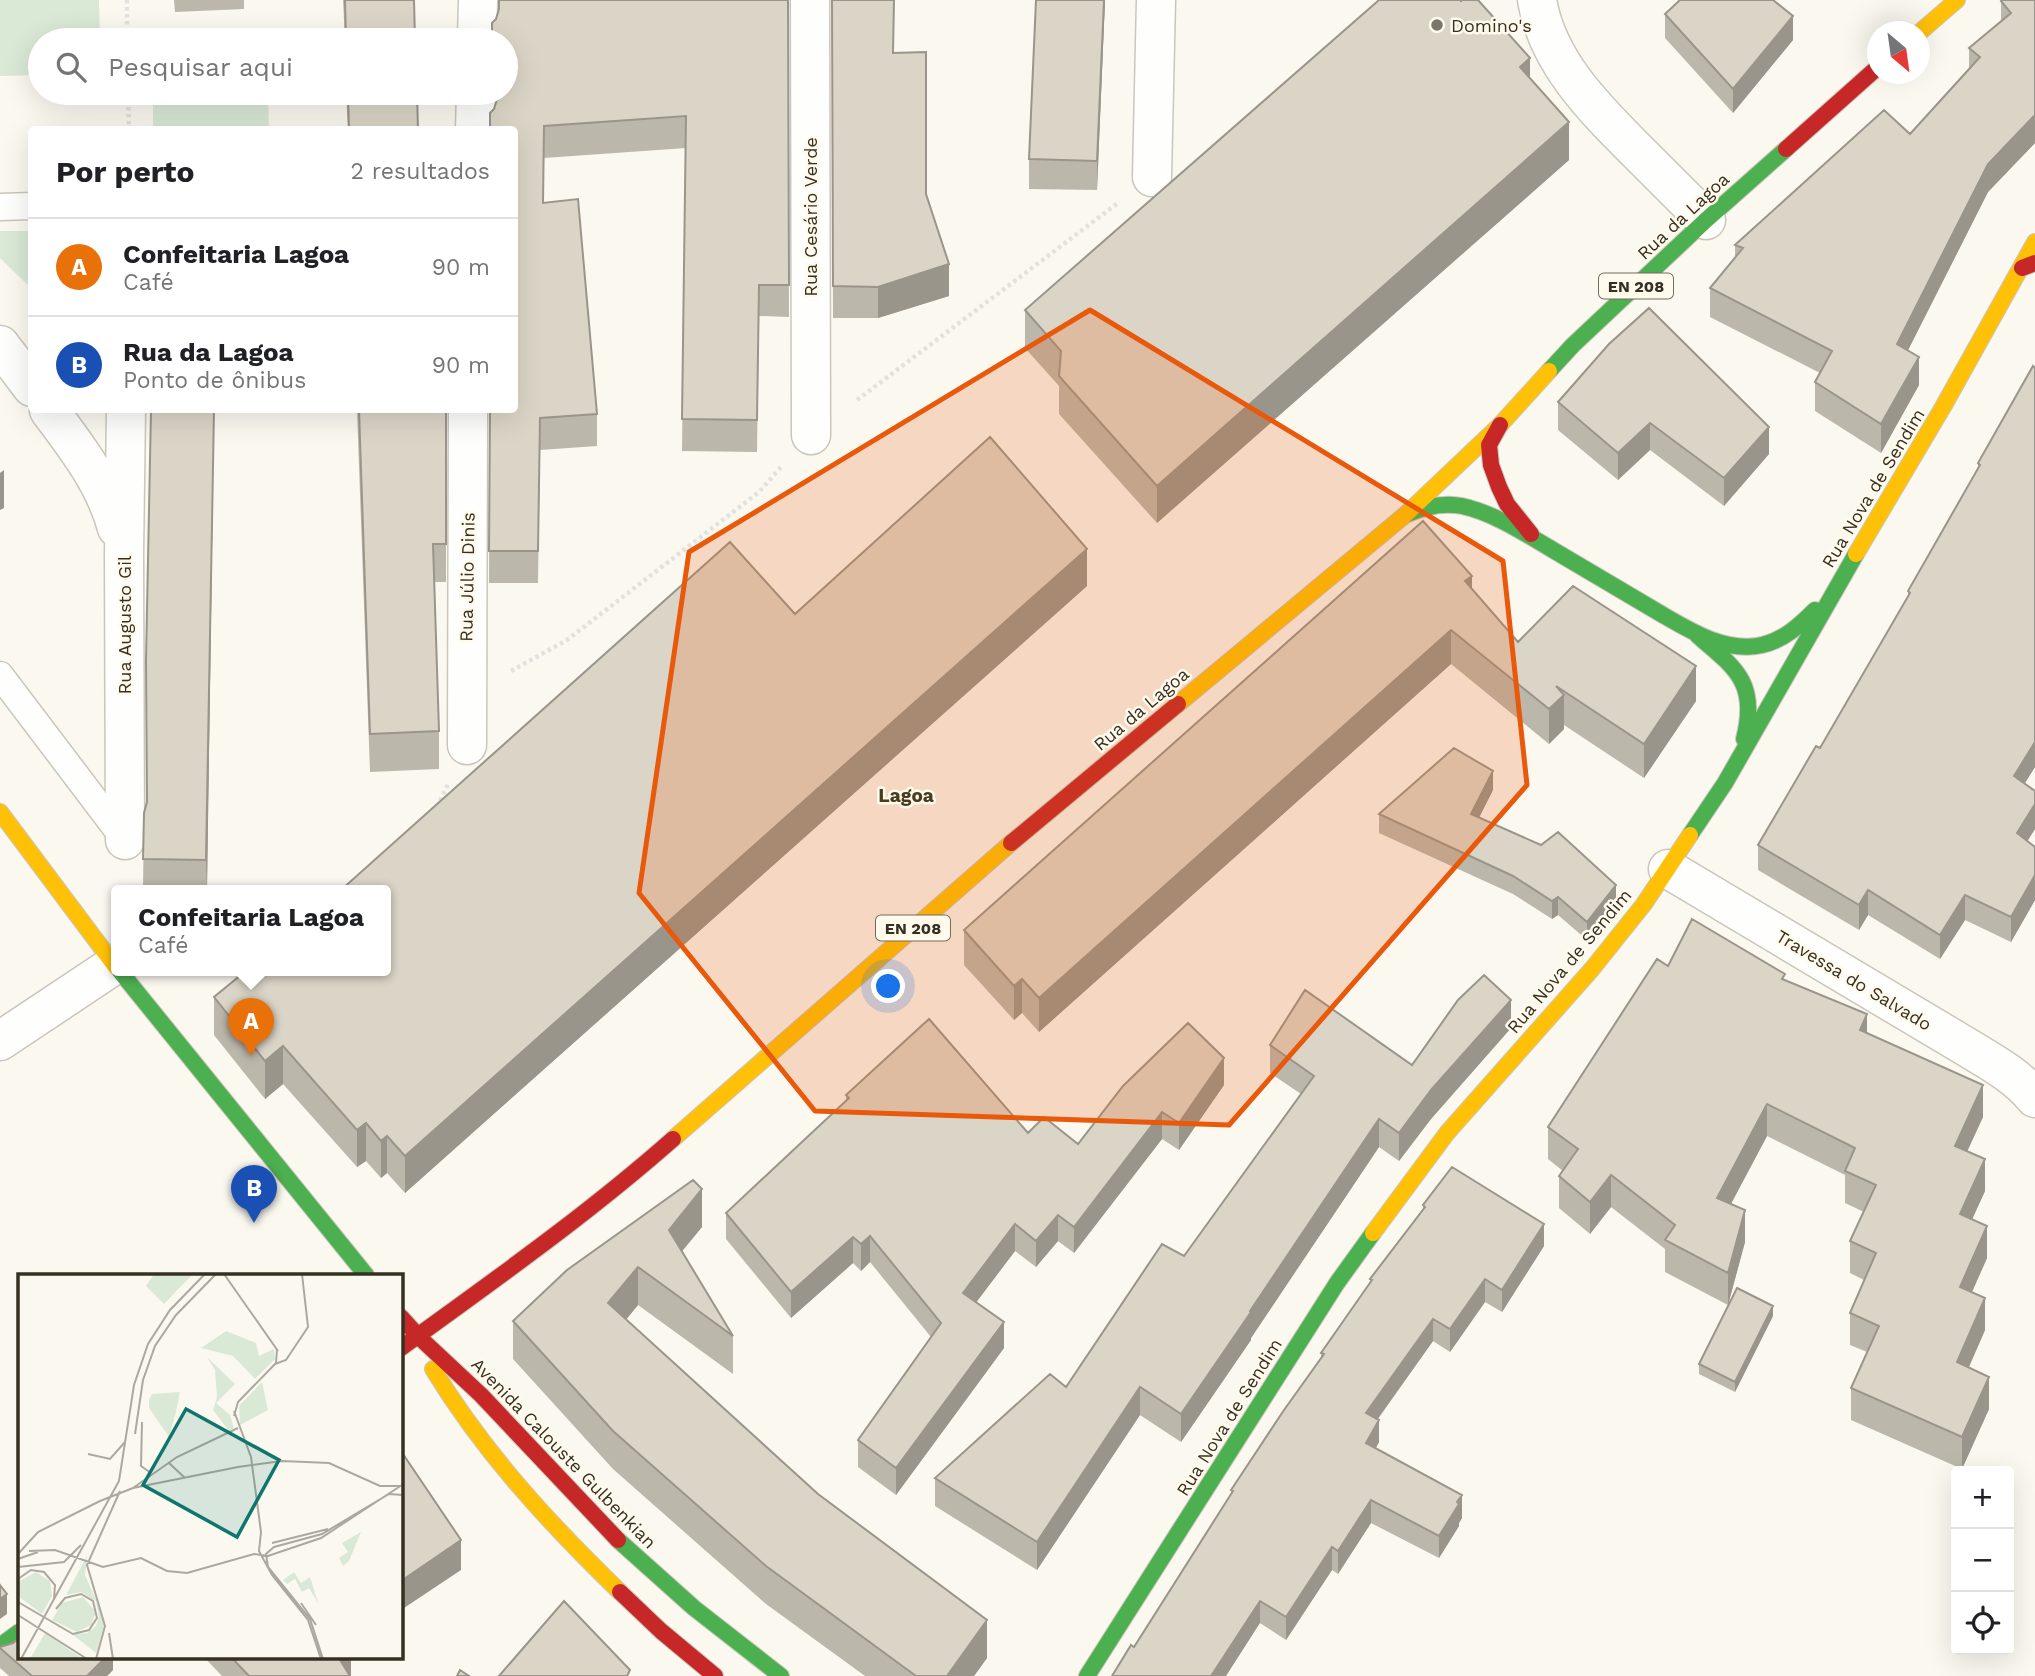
<!DOCTYPE html>
<html lang="pt">
<head>
<meta charset="utf-8">
<style>
	body { margin:0; font-family:"Work Sans",sans-serif; background:#f2f2f2; color:#202124 }
	.controls { position:absolute; right:21px; bottom:21px; display:grid; overflow:hidden; border-radius:7px; box-shadow:0 7px 28px #0002 }
	.controls button { width:63px; height:63px; display:grid; place-items:center; padding:0; border:0; border-bottom:2px solid #e0e0e0; background:#fff; color:#202124; font:35px sans-serif }
	.compass { position:absolute; left:1867px; top:21px; width:63px; height:63px; border-radius:50%; background:#fff; box-shadow:0 7px 28px #0002; rotate:151deg }
	.you { position:absolute; left:889px; top:987px; width:24px; height:24px; margin:-18px; border:5px solid #fff; border-radius:50%; background:#1a73e8; box-shadow:0 0 0 10px #1a73e833 }
	.badge { display:grid; place-items:center; width:46px; height:46px; border-radius:50%; background:#2563eb; color:#fff; font-size:23px; font-weight:700 }
	.pin { position:absolute; translate:-50% -58px; filter:drop-shadow(0 2px 4px #0008) }
	.pin::after { content:''; position:absolute; top:37px; width:24px; height:21px; background:inherit; clip-path:polygon(0 0,100% 0,50% 100%) }
	.popup { position:absolute; left:111px; top:885px; width:280px; height:91px; box-sizing:border-box; display:grid; place-content:center; border-radius:7px; background:#fff; filter:drop-shadow(0 2px 5px #0005); font-size:23px; white-space:nowrap; color:#757577 }
	.popup b { font-size:26px; color:#202124 }
	.popup::after { content:''; position:absolute; left:50%; top:100%; margin-left:-14px; border:14px solid transparent; border-top-color:#fff }
	.list { margin:0; padding:0; list-style:none }
	h2 { display:flex; justify-content:space-between; align-items:center; height:91px; margin:0; padding:0 28px; font-size:30px }
	h2 small { font-size:23px; font-weight:400; color:#757577 }
	.list li { display:grid; grid-template-columns:46px 1fr auto; gap:21px; align-items:center; box-sizing:border-box; height:98px; padding:0 28px; border-top:2px solid #e0e0e0 }
	.list b { display:block; font-size:26px; white-space:nowrap }
	.list p { margin:0; font-size:23px; white-space:nowrap; color:#757577 }
	.list em { font-size:23px; font-style:normal; color:#757577 }
	.icon { flex:none; width:38px; height:38px; fill:none; stroke:currentColor; stroke-width:2; stroke-linecap:round; stroke-linejoin:round }
	.map { position:relative; flex:none; width:2035px; height:1676px; overflow:hidden }
	.search { position:absolute; background:#fff; box-shadow:0 7px 28px #0002; left:28px; top:28px; width:490px; height:77px; display:flex; align-items:center; gap:18px; box-sizing:border-box; padding:0 24px; border-radius:38px; color:#757577; font-size:26px }
	.panel { position:absolute; background:#fff; box-shadow:0 7px 28px #0002; left:28px; top:126px; width:490px; height:287px; border-radius:7px }
	.map>svg:first-child { display:block }
	.green { fill:#d9e9d6 }
	.lines { fill:none; stroke-linecap:round; stroke-linejoin:round }
	.lane-casing { stroke:#cbc6bc; stroke-width:29 }
	.street-casing { stroke:#cbc6bc; stroke-width:41 }
	.fast-casing { stroke:#cbc6bc; stroke-width:18 }
	.slow-casing { stroke:#cbc6bc; stroke-width:18 }
	.jam-casing { stroke:#cbc6bc; stroke-width:18 }
	.path { stroke:#e2e1de; stroke-width:4.5; stroke-dasharray:3.5 3.5; stroke-linecap:butt }
	.lane { stroke:#fefefd; stroke-width:26 }
	.street { stroke:#fefefd; stroke-width:38 }
	.fast { stroke:#4caf50; stroke-width:16 }
	.slow { stroke:#ffc107; stroke-width:16 }
	.jam { stroke:#c62828; stroke-width:16 }
	.wall { fill:#bcb7ab }
	.shaded-wall { fill:#99958b }
	.building { fill:#dbd5c7; stroke:#99958b; stroke-width:2 }
	.marked { fill:#e8590c; fill-opacity:0.2; stroke:#e8590c; stroke-width:5; stroke-linejoin:round }
	.poi-dot { fill:#7b766b; stroke:#fffaec; stroke-width:2.5 }
	.labels { text-anchor:middle; dominant-baseline:central; stroke-width:5; stroke-linejoin:round; paint-order:stroke }
	.shield { fill:#fffaec; stroke:#726d5f; stroke-width:2 }
	.shield-label { font-size:16px; font-weight:bold; fill:#363023 }
	.poi-label { font-size:18px; fill:#363023; stroke:#fffaec; text-anchor:start }
	.street-label { font-size:18px; fill:#363023; stroke:#fffaec }
	.neighbourhood-label { font-size:19px; font-weight:bold; fill:#473c1e; stroke:#fffaec }
	.inset-road { fill:none; stroke:#aca89e; stroke-width:2 }
	.view { fill:#0f766e; fill-opacity:0.15; stroke:#0f766e; stroke-width:3.5 }
	.inset-edge { fill:none; stroke:#363023; stroke-width:3.5 }
</style>
</head>
<body>
<div class="map">
<svg width="2035" height="1676" viewBox="0 0 2035 1676">
	<rect width="100%" height="100%" fill="#fbf8f0"/>
	<path class="green" d="M0 0H99L100 40H40V75L0 76Z
		M153 93H268L269 129H153Z
		M0 231H31V288L0 258Z"/>
	<g class="lines">
		<defs>
			<path id="lane" d="M0 207 32 206
				M0 675 125 840"/>
			<path id="street" d="M810 0 811 435
				M1537 0C1547 62 1595 109 1637 151 1660 174 1683 197 1706 220
				M477 40 478 0
				M475 130 476 93
				M1152 177 1156 0
				M0 345 32 387
				M49 410C76 446 105 483 117 528
				M467 745 468 410
				M125 840 124 555 126 410
				M1668 869 1970 1049C1993 1063 2017 1076 2035 1098
				M0 1041 114 965"/>
			<path id="fast" d="M1549 371 1573 345 1706 220 1786 149
				M1405 515C1423 507 1442 502 1462 506 1494 513 1524 533 1553 550 1589 571 1626 593 1663 615 1692 632 1727 653 1762 645 1784 640 1800 625 1815 610
				M1698 636C1737 669 1758 684 1744 739
				M1690 835 1725 783 1856 554
				M119 970 366 1275
				M618 1540 694 1608 781 1676
				M0 1646 19 1632
				M1087 1676 1337 1283 1373 1233"/>
			<path id="slow" d="M1920 32 1957 0
				M1856 554 1943 407 2035 242
				M1178 704 1405 515 1500 425 1549 371
				M0 812 116 967
				M673 1139 1011 843
				M1373 1233 1447 1133 1592 969 1644 904 1690 835
				M433 1369C484 1453 550 1524 620 1592"/>
			<path id="jam" d="M1786 149 1878 67
				M2022 268 2035 263
				M1500 425 1489 445 1491 465 1499 487 1507 504 1531 534
				M1011 843 1178 704
				M401 1317 420 1338 481 1395 618 1540
				M401 1348C493 1281 587 1215 673 1139
				M620 1592 661 1631 715 1676"/>
		</defs>
		<use href="#lane" class="lane-casing"/>
		<use href="#street" class="street-casing"/>
		<use href="#fast" class="fast-casing"/>
		<use href="#slow" class="slow-casing"/>
		<use href="#jam" class="jam-casing"/>
		<path class="path" d="M127 0V40
			M128 93 129 130
			M857 400 1118 203
			M511 671 567 640 759 492 782 466
			M437 807 448 784"/>
		<use href="#lane" class="lane"/>
		<use href="#street" class="street"/>
		<use href="#fast" class="fast"/>
		<use href="#slow" class="slow"/>
		<use href="#jam" class="jam"/>
	</g>
	<path class="wall" d="M174 0H244V9L175 12Z
		M343 0H414L415 40H345Z
		M788 0 789 317 759 316 757 452 682 451 686 148 544 158V203L597 414V446L540 450 538 583H489L490 410 506 93 496 19 499 9Z
		M832 0 893 53 949 296 878 318H833Z
		M1105 0 1097 190 1029 189V159Z
		M1678 0H1773L1793 40 1733 113 1665 38V14L1679 1Z
		M2035 0V143L1988 192 1908 350 1919 385 1881 453 1815 411V382L1820 373 1710 317V288L1735 258V245L1910 134 1969 70V48L2001 22V1Z
		M1530 78 1569 160 1157 523 1059 414V386L1025 348V310Z
		M346 93H417L418 130H348Z
		M1609 344 1769 454 1724 506 1650 450 1618 480 1558 430V402Z
		M2035 368V767L2024 784 2035 791V829L2027 841 2035 847V900L2011 942 1965 920 1940 959 1868 915 1859 930 1758 870V845L1820 748 1908 597V591L1978 470V463Z
		M214 410 207 890H143L144 813 147 803Z
		M357 410H446V582H434L439 731V769L370 772Z
		M1087 586 405 1193 387 1173 381 1178 366 1161 357 1167 283 1084 265 1099 214 1035V997L795 614Z
		M1472 589 1518 642 1696 701 1644 778 1564 725V729L1549 744 1451 664 1039 1032 1022 1013 1014 1020 964 965V930Z
		M1493 790 1479 818 1616 904 1587 940 1558 915 1552 919 1513 894 1379 833V814Z
		M1668 966 1785 981 1867 1033 1983 1117 1967 1151 1985 1191 1972 1219 1987 1258 1972 1292 1985 1330 1969 1367 1989 1409 1962 1469 1851 1420V1388L1867 1352 1850 1345V1313L1864 1280 1850 1273V1241L1864 1212 1845 1203V1175L1767 1136 1731 1204 1745 1242 1728 1305 1665 1272V1249L1611 1207 1590 1234 1559 1208V1176L1563 1171 1548 1159V1127Z
		M1511 1028 1431 1119 1399 1161 1379 1147 1251 1338V1340L1181 1442 1140 1415 1037 1570 935 1506V1478L1066 1387 1184 1256 1301 1094 1270 1073V1045L1412 1065Z
		M1224 1085 1179 1150 1162 1139 1074 1253 1058 1241 1036 1267 1015 1251 976 1302 1004 1348 896 1495 858 1467V1440L931 1337 870 1262 861 1271 853 1263 791 1318 726 1239V1213L846 1101V1095L1078 1144Z
		M1423 1205 1544 1246 1502 1312 1485 1302 1450 1352 1433 1341 1378 1419 1379 1442 1376 1448 1462 1518 1459 1523V1526L1439 1558 1371 1523 1338 1574 1332 1570 1286 1640 1260 1623 1134 1647 1231 1494V1490L1321 1358V1353L1370 1283V1279L1423 1209Z
		M702 1227 682 1251 733 1336V1374L638 1305 626 1320 987 1658 974 1676H865L766 1604 613 1469 513 1359V1321Z
		M1773 1316 1735 1392 1699 1374V1364Z
		M0 1647 113 1657V1670L107 1676H9L0 1668Z
		M204 1657H351V1676H222Z"/>
	<path class="shaded-wall" d="M1104 0H1105L1097 190V161Z
		M1793 16V40L1733 113V89Z
		M1530 58V96L1520 67Z
		M2035 114V143L1988 192 1897 372V344L1988 164Z
		M1569 122V160L1157 523V486Z
		M949 264V296L878 318V287Z
		M1919 357V385L1881 453V424Z
		M214 410 207 890 206 860Z
		M1650 423V450L1618 480V453Z
		M1769 427V454L1724 506V478Z
		M4 470V508L0 510V473Z
		M1087 549V586L405 1193V1156Z
		M1472 576V610L1465 581Z
		M1451 630V664L1039 1032V998Z
		M1696 666V701L1644 778V744Z
		M1564 695V729L1549 744V709Z
		M2035 742V767L2014 801V776Z
		M1493 771V790L1471 833V814Z
		M2035 804V829L2017 858V833Z
		M2035 875V900L2011 942V917Z
		M1616 885V904L1587 940V922Z
		M1868 890V915L1859 930V905Z
		M1965 895V920L1940 959V935Z
		M1558 897V915L1552 919V901Z
		M1022 979V1013L1014 1020V986Z
		M1511 1000V1028L1431 1119 1399 1161V1133L1431 1090Z
		M1867 1014V1047L1860 1030Z
		M283 1046V1084L265 1099V1061Z
		M1224 1058V1085L1179 1150V1123Z
		M1983 1085V1117L1955 1178V1146Z
		M1767 1104V1136L1717 1230V1198Z
		M1162 1112V1139L1074 1253V1227Z
		M1379 1119V1147L1251 1338V1340L1181 1442V1414Z
		M366 1123V1161L357 1167V1130Z
		M387 1136V1173L381 1178V1141Z
		M1985 1159V1191L1960 1246V1214Z
		M1611 1175V1207L1590 1234V1202Z
		M702 1189V1227L669 1267V1230Z
		M1745 1210V1242L1728 1305V1273Z
		M1058 1215V1241L1036 1267V1241Z
		M1015 1224V1251L963 1320V1293Z
		M1544 1224V1246L1502 1312V1290Z
		M1987 1226V1258L1960 1319V1287Z
		M870 1236V1262L861 1271V1244Z
		M853 1237V1263L791 1318V1292Z
		M638 1267V1305L608 1341V1303Z
		M1485 1279V1302L1450 1352V1329Z
		M1985 1298V1330L1957 1394V1362Z
		M1773 1306V1316L1735 1392V1382Z
		M1433 1319V1341L1366 1435V1413Z
		M1004 1322V1348L896 1495V1468Z
		M1989 1377V1409L1962 1469V1437Z
		M1140 1387V1415L1037 1570V1542Z
		M1379 1420V1442L1366 1466V1443Z
		M1462 1495V1518L1459 1523V1526L1439 1558V1536Z
		M1371 1500V1523L1338 1574V1551Z
		M461 1540V1570L401 1610V1581Z
		M1332 1547V1570L1286 1640V1617Z
		M7 1594V1614L0 1619V1599Z
		M1260 1601V1623L1226 1676H1211Z
		M987 1620V1658L974 1676H947Z
		M106 1657H113V1670L107 1676H87Z
		M343 1657H351V1676H340V1660Z"/>
	<path class="building" d="M345 0H414L415 40H346Z
		M499 0H788L789 285H759L757 420 682 419 686 116 544 126 543 203 578 199 597 414 540 418 538 551H489L490 410H514V130H490V113L494 109 497 99V93H506V40H492V23L496 19 499 9Z
		M832 0H894L893 53 926 52V194L949 264 878 287 833 286Z
		M1036 0H1104L1097 161 1029 159Z
		M1379 0H1460L1461 1 1462 0H1478L1530 58 1520 67 1569 122 1157 486 1059 376 1061 351 1025 310Z
		M1680 0H1773L1793 16 1733 89 1665 14Z
		M2002 0H2035V115L1988 164 1897 344 1919 357 1881 424 1815 382 1832 351 1710 288 1743 248 1735 245 1884 110 1910 134 1980 57 1969 48 2011 13 2001 1Z
		M348 93H417L418 130H349Z
		M1649 308 1769 427 1724 478 1650 423 1618 453 1558 402 1609 344Z
		M2033 366 2035 368V742L2014 776 2035 791V804L2017 833 2035 847V875L2011 917 1965 895 1940 935 1868 890 1859 905 1758 845 1816 746 1820 748 1910 593 1908 591 1980 465 1978 463Z
		M151 410H214L206 860 143 859 144 813 147 802 146 661Z
		M359 410H446V544H433L439 731 370 734Z
		M990 437 1087 549 405 1156 387 1136 381 1141 366 1123 357 1130 283 1046 265 1061 214 997 247 970H386V890H341L730 542 795 614Z
		M1423 521 1472 576 1465 581 1518 642 1573 586 1696 666 1644 744 1556 686 1564 695 1549 709 1451 630 1039 998 1022 979 1014 986 964 930Z
		M1454 748 1493 771 1471 814 1541 845 1558 832 1616 885 1587 922 1558 897 1552 901 1513 876 1379 814Z
		M1692 919 1785 974 1782 979 1867 1014 1860 1030 1983 1085 1955 1146 1985 1159 1960 1214 1987 1226 1960 1287 1985 1298 1957 1362 1989 1377 1962 1437 1851 1388 1879 1326 1850 1313 1876 1253 1850 1241 1876 1185 1845 1171 1855 1148 1767 1104 1717 1198 1745 1210 1728 1273 1665 1240 1675 1225 1611 1175 1590 1202 1559 1176 1578 1149 1548 1127 1657 959 1668 966Z
		M1484 975 1511 1000 1431 1090 1399 1133 1379 1119 1250 1311 1251 1312 1181 1414 1140 1387 1037 1542 935 1478 1050 1374 1066 1387 1162 1244 1184 1256 1314 1076 1270 1045 1305 990 1412 1065 1458 1000Z
		M929 1019 1028 1133 1044 1117 1078 1144 1123 1086 1188 1023 1224 1058 1179 1123 1162 1112 1074 1227 1058 1215 1036 1241 1015 1224 963 1293 1004 1322 896 1468 858 1440 941 1323 870 1236 861 1244 853 1237 791 1292 726 1213 849 1098 846 1095Z
		M1452 1167 1544 1224 1502 1290 1485 1279 1450 1329 1433 1319 1366 1413 1379 1420 1366 1443 1462 1495 1457 1502 1459 1504 1439 1536 1371 1500 1338 1551 1332 1547 1286 1617 1260 1601 1211 1676H1112L1131 1645 1134 1647 1233 1491 1231 1490 1284 1410 1324 1354 1321 1353 1372 1280 1370 1279 1425 1207 1423 1205Z
		M693 1180 702 1189 669 1230 733 1336 638 1267 608 1303 818 1494 987 1620 947 1676H916L766 1566 613 1431 513 1321 567 1270Z
		M1737 1288 1773 1306 1735 1382 1699 1364Z
		M401 1451 461 1540 401 1581Z
		M0 1585 7 1594 0 1599Z
		M564 1601 630 1670 627 1676H499Z
		M19 1638V1657H106L87 1676H32L0 1648V1647L13 1643Z
		M231 1657H343L340 1660 350 1676H249Z
		M460 1670 469 1676H457Z"/>
	<path class="marked" d="M1090 310 1503 561 1527 785 1229 1125 815 1111 639 893 689 552Z"/>
	<circle class="poi-dot" cx="1437" cy="25" r="7"/>
	<g class="labels">
		<g class="shield">
			<rect x="1599" y="273.5" width="74" height="25" rx="5"/>
			<rect x="876" y="915.5" width="74" height="25" rx="5"/>
		</g>
		<g class="shield-label">
			<text x="1636" y="286">EN 208</text>
			<text x="913" y="928">EN 208</text>
		</g>
		<g class="poi-label">
			<text x="1451" y="25">Domino's</text>
		</g>
		<g class="street-label">
			<text transform="translate(1683 216) rotate(-43)">Rua da Lagoa</text>
			<text transform="translate(810 217) rotate(-90)">Rua Cesário Verde</text>
			<text transform="translate(1873 488) rotate(-59)">Rua Nova de Sendim</text>
			<text transform="translate(467 577) rotate(-89)">Rua Júlio Dinis</text>
			<text transform="translate(124 625) rotate(-90)">Rua Augusto Gil</text>
			<text transform="translate(1141 709) rotate(-40)">Rua da Lagoa</text>
			<text transform="translate(1569 961) rotate(-50)">Rua Nova de Sendim</text>
			<text transform="translate(1854 980) rotate(31)">Travessa do Salvado</text>
			<text transform="translate(1229 1417) rotate(-58)">Rua Nova de Sendim</text>
			<text transform="translate(564 1453) rotate(46)">Avenida Calouste Gulbenkian</text>
		</g>
		<g class="neighbourhood-label">
			<text x="906" y="795">Lagoa</text>
		</g>
	</g>
	<g transform="translate(18 1274)">
		<rect width="385" height="385" fill="#fbf8f0"/>
		<path d="M136 0H175L146 30 128 12ZM208 57 238 69 241 82 256 75 257 85 237 105 215 82 183 74ZM189 83 217 110 198 129 212 141 216 154 211 157 195 136 199 123 197 96ZM244 108 250 136 222 151 221 132ZM162 118 158 138 151 163 131 134V126L134 120ZM343 258 331 287 325 292 321 284 330 278 324 269ZM69 282 67 301 82 335 86 351 78 379 54 360 69 359 78 352 81 343 78 327 63 318 48 321ZM18 298 32 307 34 322 24 340 0 322V308ZM276 298 283 309 292 303 300 329 291 314 284 318 277 305 269 310 265 306ZM65 323 78 338 73 351 59 358 34 346 44 329ZM27 359 65 385H12Z" fill="#d9e9d6"/>
		<path class="inset-road" d="M206 0 260 77M257 90 268 86 290 53 284 0M216 137 233 183 243 258 241 277 254 301 290 346 303 385M216 142 220 128 258 89 259 75M124 148 123 192 133 199M117 160 125 106 137 72 158 41 198 0M70 180 92 185 107 168M151 189 167 204M115 214 159 183 220 154M254 269 310 255M11 277 37 276 85 293 123 284 149 297 169 299 236 280 250 282 303 264 384 211M0 280 20 258 82 227 115 214 220 193 264 187 311 189 362 212H383M0 285 20 278M0 293 46 288 63 271M0 305 13 296 26 298 37 311 36 325M0 328 55 360 71 356 79 344 75 327 63 320 47 324 38 335M283 329 298 351M0 341 69 385M91 359 95 385M3 385 101 207 116 111 130 70 152 36 187 0M78 385 87 352 69 291 102 217M305 385 292 345 250 293 248 280 256 273 304 260 371 220 385 221"/>
		<path class="view" d="M168 135 261 186 219 263 125 211Z"/>
		<rect width="385" height="385" class="inset-edge"/>
	</g>
</svg>
<div class="controls">
<button>+</button>
<button>−</button>
<button><svg class="icon" aria-label="locate" viewBox="0 0 24 24"><circle cx="12" cy="12" r="6"/><path d="M12 2v4M12 18v4M2 12h4M18 12h4"/></svg></button>
</div>
<svg class="compass" viewBox="-18 -18 36 36"><path d="M0-13l5 13h-10z" fill="#e53935"/><path d="M0 13l5-13h-10z" fill="#757577"/></svg>
<div class="you"></div>
<div class="pin badge" style="left:251px;top:1056px;background:#e8710a">A</div>
<div class="popup"><b>Confeitaria Lagoa</b>Café</div>
<div class="pin badge" style="left:254px;top:1223px;background:#1a4fb4">B</div>
<div class="search"><svg class="icon" aria-label="search" viewBox="0 0 24 24"><circle cx="10" cy="10" r="6"/><path d="M15 15l6 6"/></svg>Pesquisar aqui</div>
<section class="panel">
<h2>Por perto<small>2 resultados</small></h2>
<ul class="list">
<li><span class="badge" style="background:#e8710a">A</span><div><b>Confeitaria Lagoa</b><p>Café</p></div><em>90 m</em></li>
<li><span class="badge" style="background:#1a4fb4">B</span><div><b>Rua da Lagoa</b><p>Ponto de ônibus</p></div><em>90 m</em></li>
</ul>
</section>
</div>
</body>
</html>
